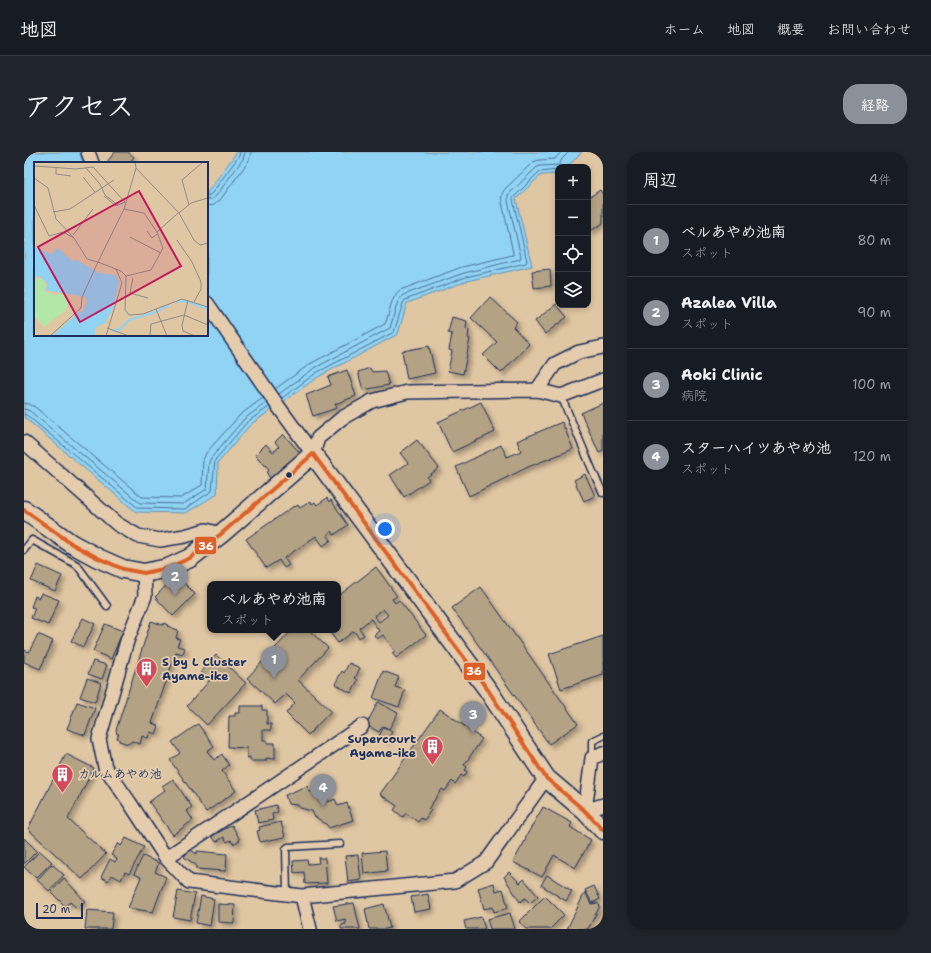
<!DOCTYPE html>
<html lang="ja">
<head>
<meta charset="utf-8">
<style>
	body { margin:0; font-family:"Shantell Sans","Klee One",sans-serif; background:#20242c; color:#f1f3f6 }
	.controls { position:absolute; right:12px; top:12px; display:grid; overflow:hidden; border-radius:8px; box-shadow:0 2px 6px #0003 }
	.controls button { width:36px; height:36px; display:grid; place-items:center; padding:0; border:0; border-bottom:1px solid #363941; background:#171b24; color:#f1f3f6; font:20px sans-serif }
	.scale { position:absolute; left:12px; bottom:10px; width:47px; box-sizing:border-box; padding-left:4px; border:2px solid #1b2f5e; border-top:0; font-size:11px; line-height:14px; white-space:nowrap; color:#1b2f5e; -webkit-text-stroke:3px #e5ccad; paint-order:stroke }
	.you { position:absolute; left:361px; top:377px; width:14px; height:14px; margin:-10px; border:3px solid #fff; border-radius:50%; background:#1a73e8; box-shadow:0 0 0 6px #1a73e833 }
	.badge { display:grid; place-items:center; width:26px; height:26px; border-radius:50%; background:#8c9099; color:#fff; font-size:13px; font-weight:700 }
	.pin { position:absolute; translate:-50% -33px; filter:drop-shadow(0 1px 2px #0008) }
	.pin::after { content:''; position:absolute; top:21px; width:14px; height:12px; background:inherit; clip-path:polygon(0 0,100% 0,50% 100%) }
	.popup { position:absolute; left:183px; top:429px; width:134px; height:52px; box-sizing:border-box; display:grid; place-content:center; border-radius:8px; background:#171b24; filter:drop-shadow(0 1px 3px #0005); font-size:13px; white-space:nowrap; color:#9ea1a6 }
	.popup b { font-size:15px; color:#f1f3f6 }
	.popup::after { content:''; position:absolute; left:50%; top:100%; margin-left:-8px; border:8px solid transparent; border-top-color:#171b24 }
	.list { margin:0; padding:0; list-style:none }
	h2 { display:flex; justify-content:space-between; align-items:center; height:52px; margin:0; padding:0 16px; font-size:17px }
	h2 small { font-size:13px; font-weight:400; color:#9ea1a6 }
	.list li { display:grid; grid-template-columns:26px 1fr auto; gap:12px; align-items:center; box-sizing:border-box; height:72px; padding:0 16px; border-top:1px solid #363941 }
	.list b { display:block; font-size:15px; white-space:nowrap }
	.list p { margin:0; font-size:13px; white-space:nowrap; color:#9ea1a6 }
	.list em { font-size:13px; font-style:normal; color:#9ea1a6 }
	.icon { flex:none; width:22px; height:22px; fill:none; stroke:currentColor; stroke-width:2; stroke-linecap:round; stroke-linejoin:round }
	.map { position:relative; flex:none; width:579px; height:777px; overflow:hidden; border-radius:16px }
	header { display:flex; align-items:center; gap:24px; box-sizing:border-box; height:56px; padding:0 20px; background:#171b24; border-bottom:1px solid #363941 }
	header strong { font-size:19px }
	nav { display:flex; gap:22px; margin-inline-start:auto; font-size:14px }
	.intro { display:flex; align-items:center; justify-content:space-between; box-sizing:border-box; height:96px; padding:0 24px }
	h1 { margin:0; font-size:28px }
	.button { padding:10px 18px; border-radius:16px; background:#8c9099; color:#fff; font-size:14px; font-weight:700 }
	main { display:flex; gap:24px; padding:0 24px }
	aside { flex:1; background:#171b24; border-radius:16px; box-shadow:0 2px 6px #0003 }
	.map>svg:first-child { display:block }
	.water { fill:#91d3f2; stroke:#6291b7 }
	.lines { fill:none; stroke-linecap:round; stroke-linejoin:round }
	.shore { stroke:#4a7199; stroke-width:1 }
	.building { fill:#b4a284; stroke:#1b2f5e; fill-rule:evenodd; filter:url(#shadow) }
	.lane-casing { stroke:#1b2f5e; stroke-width:9 }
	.street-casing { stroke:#1b2f5e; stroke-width:16 }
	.secondary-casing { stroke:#1b2f5e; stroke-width:21 }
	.lane { stroke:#e5ccad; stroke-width:6 }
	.street { stroke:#e5ccad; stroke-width:13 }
	.secondary { stroke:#e5ccad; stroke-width:18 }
	.bus-1-casing { stroke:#e5ccad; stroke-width:7 }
	.bus-1 { stroke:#dc6028; stroke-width:4 }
	.bus-dot { fill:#1b2f5e; stroke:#e5ccad; stroke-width:1.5 }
	.labels { text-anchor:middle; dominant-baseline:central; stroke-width:3.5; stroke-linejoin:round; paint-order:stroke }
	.poi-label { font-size:12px; font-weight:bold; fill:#1b2f5e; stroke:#e5ccad; text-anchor:start }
	.inset-river { fill:none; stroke:#91d3f2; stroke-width:2 }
	.inset-road { fill:none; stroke:#918a87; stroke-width:1 }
	.view { fill:#c2185b; fill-opacity:0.15; stroke:#c2185b; stroke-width:2 }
	.inset-edge { fill:none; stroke:#1b2f5e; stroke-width:2 }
	.line-badge { stroke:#e5ccad; stroke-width:1.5 }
	.badge-label { font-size:11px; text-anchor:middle; font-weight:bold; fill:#fff }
</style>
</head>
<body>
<header>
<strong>地図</strong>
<nav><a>ホーム</a><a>地図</a><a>概要</a><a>お問い合わせ</a></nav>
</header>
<div class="intro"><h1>アクセス</h1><a class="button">経路</a></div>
<main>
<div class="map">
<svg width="579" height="777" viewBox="0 0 579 777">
	<defs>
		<filter id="shadow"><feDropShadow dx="3.5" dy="3.5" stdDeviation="2" flood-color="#0004"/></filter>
	</defs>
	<rect width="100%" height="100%" fill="#e0c7a3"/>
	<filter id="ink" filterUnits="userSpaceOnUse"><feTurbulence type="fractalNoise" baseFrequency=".025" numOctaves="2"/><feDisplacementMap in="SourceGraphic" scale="8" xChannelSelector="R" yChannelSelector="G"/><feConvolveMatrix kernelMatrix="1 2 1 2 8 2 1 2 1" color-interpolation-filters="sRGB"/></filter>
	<g filter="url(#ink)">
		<path class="water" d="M0 0H56L59 11H11V183H183V41L213 0H558L543 15H534V22L517 23 492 47 508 114 443 129 383 151 374 182 294 225 226 273 194 311 193 342 162 361 112 360 0 265Z"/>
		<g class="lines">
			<path class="shore" d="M183 43H186L188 41 215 4 216 0
				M183 48 188 47 192 44 219 7 221 0
				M183 54 190 53 196 48 224 10 226 5 227 0
				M251 237 286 212 361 172C366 161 366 146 376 138L438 115 489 103V101L478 50C477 44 478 40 482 36L509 10 515 8 531 7 537 0
				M255 242 289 217 366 176 374 149 379 143 440 121 496 107 497 105 484 49V43L512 16 516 14 535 13 538 7 545 0
				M258 246 292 221 370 180 379 151 381 148 442 125 502 111 503 109 489 48V46L515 20 534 18
				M0 251 5 252 11 255 118 345 157 346 178 333 179 308 182 301 216 263 239 246
				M0 257 4 258 7 260 116 351 159 352 183 337 185 310 187 306 220 267 242 251
				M0 262 4 264 114 356 161 357 188 339 191 308 223 270 245 255"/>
		</g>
		<path class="building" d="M91 0H104L110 5 105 11H82Z
			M576 38 579 43V71L565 80 564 46Z
			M526 117 527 134 510 136 508 119Z
			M466 145 493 170 489 175 505 192 477 221 459 203 473 190 447 166Z
			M532 152 543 165 521 182 511 169Z
			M428 165 443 169 442 177 445 178 444 186 446 187 439 222 424 219 428 199 425 198 428 182 424 181Z
			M405 194 411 221 383 227 378 199Z
			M346 216 348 220 361 219 365 233 339 238 334 220Z
			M323 218 332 244 311 252 313 256 289 264 282 243 307 233 304 225Z
			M457 250 471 280 428 300 414 270Z
			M579 251V299L575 301 557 261Z
			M538 270 549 297 504 315 445 344 432 315 477 293 483 305 497 299 493 289Z
			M259 282 276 301 247 327 243 322 245 317 231 303 242 292 249 300 255 295 251 290Z
			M393 288 415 316 403 325 405 328 380 345 366 323 384 311 376 301Z
			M561 322 571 344 560 349 550 328Z
			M303 346 305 350 307 348 324 373 310 383 308 379 303 383 307 388 299 394 292 384 260 406 265 413 260 416 255 408 242 416 222 387 270 354 271 355 274 353 276 356 287 349 288 352 291 350 293 353Z
			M14 413 38 424 31 439 7 429Z
			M352 415 373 444 368 447 371 451 375 448 402 483 372 506 368 501 371 499 359 483 353 487 350 483 355 479 347 467 335 476 340 483 335 486 330 479 314 491 304 478H314V444ZM359 457 364 463 355 470 350 464Z
			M152 423 171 442 149 464 131 445Z
			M457 435 554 572 525 592 428 456Z
			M17 441 35 448 24 473 7 466 11 456 7 455 11 444 15 446Z
			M59 466 71 472 59 495 47 489Z
			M127 469 139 473 140 471 144 473 143 474 154 478 152 486 156 487 153 494 161 496 159 502 152 500 128 571 135 574 132 582 126 580 124 586 118 584 116 592 108 589 104 592 95 589V587L93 586 95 582H93L92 578Z
			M81 472 99 479 87 507 69 499Z
			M268 478H285L304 496 274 528 307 559 284 583 262 561 271 551 262 542 251 552 223 526Z
			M14 482 29 489 16 517 0 510V498L5 500Z
			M579 484V523L537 537 525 502Z
			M192 503 222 531 183 573 163 554 186 528 177 520Z
			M69 509 83 513 78 527 64 522Z
			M325 511 336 516 331 526 334 528 327 541 311 532 318 519 320 521Z
			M359 519 375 525 371 535 381 538 375 555 349 546Z
			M63 526 77 531 71 550 56 545Z
			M53 550 71 556 61 583 43 577Z
			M354 550 374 561 365 577 359 574 355 580 342 573Z
			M216 554H238V558H243V572H247V578H239V588H243V591H251V607L242 606V609H226V605L223 606V596L204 595 205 564H211V561H216Z
			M416 557 441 574 442 573 445 575 444 577 458 587 440 613 443 615 441 618 443 620 440 625 437 623 431 632 428 629 421 639 418 637 404 657 407 658 400 668 397 666 394 670 382 661 379 665 370 658 373 654 356 642Z
			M174 572 190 594 183 599 190 608 198 602 205 613 198 619 212 639 182 660 146 608 156 601 148 590Z
			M360 575 368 580 363 589 355 584Z
			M42 602 70 616 44 667 82 702 58 727 4 677Z
			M149 627 168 655 163 659 169 668 149 683 125 650 141 638 138 634Z
			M283 634 286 640 296 635 304 650 311 647 314 654 323 651 329 668 305 676 302 672 290 664 288 659 276 656 274 653 264 652 261 643Z
			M252 653 254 660 248 662 249 668 234 671 231 658Z
			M519 655 548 671 546 675 567 688 551 716 530 703 518 725 489 710 502 687 501 686Z
			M257 670 261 685 236 690 233 679 236 678 235 675Z
			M208 673 216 688 209 692 207 688 203 690 200 685 192 690 188 684Z
			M0 686 13 699 0 712Z
			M102 686 120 695 105 722 101 720 97 728 88 723 84 729 77 725 86 707 91 710 93 707 87 703 94 691 97 694Z
			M165 697 173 702V699L203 702 202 719 172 717V713L160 705Z
			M16 699 28 710 12 726 0 715Z
			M361 699 363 719 340 722 338 701Z
			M334 703 337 728 324 730 321 704Z
			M119 704 135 711 131 720 142 725 129 760 104 756 117 725 110 722Z
			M294 706H301L303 731 281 732 280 720 270 721 269 709 283 708 284 712 295 711Z
			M28 712 40 723 25 739 13 728Z
			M485 720 496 731 500 727 514 744 506 751 501 746 496 750 480 725Z
			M523 723 548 739 542 749 517 733Z
			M40 726 61 749 53 756 46 750 41 754 27 740Z
			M470 731 472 739 479 737 484 756 470 760 469 755 460 757 454 736Z
			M570 734 576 747 568 751 561 738Z
			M154 739 171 742 166 768 149 765Z
			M561 740 567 752 573 751 576 754 564 777H543Z
			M404 742 407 757 390 760 387 745Z
			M177 744 190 747 186 774 172 771Z
			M521 744 540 763 526 777H503L495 770Z
			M330 751 336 777H317V773L322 772 321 767 313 769 309 754Z
			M194 752 211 753 210 771 194 770Z
			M360 752 366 776 361 777H345L341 757Z
			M63 758 89 760 87 777H61Z
			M486 761 491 777H466L463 767Z
			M457 765 461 777H442L440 769Z"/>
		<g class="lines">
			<defs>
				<path id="lane" d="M537 244 570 322 579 341
					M0 398 8 388 53 413 83 454
					M568 606V589L579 584
					M263 742 262 697 264 695 316 692"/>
				<path id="street" d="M64 0 68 11
					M183 151 254 254 289 302
					M513 238 537 244 579 228
					M0 290 93 372 114 384 136 388 161 384 182 378 197 382
					M289 302 294 286 318 266 348 249 383 240 513 238 531 212 555 200 579 195
					M120 421 121 444 103 489 75 587 81 615 106 651 142 706 165 730 278 744 431 729 462 710 522 626
					M579 601 568 606 561 659 579 653
					M142 706 338 574
					M278 744 286 777"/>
				<path id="secondary" d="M0 358 48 392 74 406 99 417 120 421 144 416 166 406 197 382 289 302 464 538 522 626 561 659 579 678"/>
			</defs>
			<use href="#lane" class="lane-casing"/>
			<use href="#street" class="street-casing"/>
			<use href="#secondary" class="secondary-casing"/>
			<use href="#lane" class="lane"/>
			<use href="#street" class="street"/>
			<use href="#secondary" class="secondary"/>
			<defs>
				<path id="bus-1" d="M0 358 48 392 74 406 99 417 120 421 144 416 166 406 197 382 289 302 464 538 522 626 561 659 579 678"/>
			</defs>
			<use href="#bus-1" class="bus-1-casing"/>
			<use href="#bus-1" class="bus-1"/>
		</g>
	</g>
	<defs>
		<symbol id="building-pin" viewBox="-11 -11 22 30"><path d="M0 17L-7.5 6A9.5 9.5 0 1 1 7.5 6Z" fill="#d1495b" stroke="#e5ccad"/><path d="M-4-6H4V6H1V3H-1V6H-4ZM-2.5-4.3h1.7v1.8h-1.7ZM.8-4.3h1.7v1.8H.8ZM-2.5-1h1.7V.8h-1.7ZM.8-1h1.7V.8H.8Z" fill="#fff"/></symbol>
	</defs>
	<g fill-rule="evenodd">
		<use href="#building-pin" x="110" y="504" width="25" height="34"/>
		<use href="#building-pin" x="396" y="582" width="25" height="34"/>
		<use href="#building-pin" x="26" y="610" width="25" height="34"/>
	</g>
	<circle class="bus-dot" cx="265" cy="323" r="3.5"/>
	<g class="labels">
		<g class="poi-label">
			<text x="138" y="510">S by L Cluster<tspan x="138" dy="14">Ayame-ike</tspan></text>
			<text x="392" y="587" text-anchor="end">Supercourt<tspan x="392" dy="14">Ayame-ike</tspan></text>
			<text x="54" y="622">カルムあやめ池</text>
		</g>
	</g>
	<g transform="translate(10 10)">
		<rect width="174" height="174" fill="#e0c7a3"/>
		<path d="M6 116 12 123 10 129 20 133 29 132 35 139 32 148 10 165 0 153V118Z" fill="#b3e7a9"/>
		<path d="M0 85 17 92 24 86 38 99 43 98 65 111 81 113 85 119 79 147 71 161 62 165 60 174H18L46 149 48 151 53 140 52 136 46 134 11 128 14 122 5 114 0 115Z" fill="#91d3f2"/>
		<path class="inset-river" d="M141 140 152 139 174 147M78 169 86 167 95 158 122 150 135 143"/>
		<path class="inset-road" d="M101 0 102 6 90 47 64 100 87 109 92 114 91 148 95 153 109 152 148 137 174 145M1 4 42 7 59 5 91 40 84 43 71 33 66 22 52 6M22 6V12L37 14M102 6 145 51 160 78 166 83 174 81M49 15 61 30M0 16 14 26 22 57 40 76M70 34 82 44 84 43M0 43 15 74 29 70 40 76 53 97 64 100 48 135 47 146 16 174M155 43 148 18 169 0M90 47 110 51 123 70 129 86 117 108 92 114M19 50 36 47 80 18M145 51 157 41 174 36M113 69 118 76 123 72M123 70 144 51M39 73 59 47M96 75 127 91M143 78 158 100 167 120V127L160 140M99 116 96 131 114 136M154 138 148 163 149 169 161 174M122 147 133 174M73 166 95 174M72 174 88 121 82 107M116 174 117 162 150 153 174 163"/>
		<path class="view" d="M105 29 147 104 46 160 4 85Z"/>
		<rect width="174" height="174" class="inset-edge"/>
	</g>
	<g class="line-badge">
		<rect x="170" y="384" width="23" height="19" rx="4" fill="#dc6028"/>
		<rect x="439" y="510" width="23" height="19" rx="4" fill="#dc6028"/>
	</g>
	<g class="badge-label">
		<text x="182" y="398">36</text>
		<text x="450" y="523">36</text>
	</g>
</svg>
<div class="controls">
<button>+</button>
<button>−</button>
<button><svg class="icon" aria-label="locate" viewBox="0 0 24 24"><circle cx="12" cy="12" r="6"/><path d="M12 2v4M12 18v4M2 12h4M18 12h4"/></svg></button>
<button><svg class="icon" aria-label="layers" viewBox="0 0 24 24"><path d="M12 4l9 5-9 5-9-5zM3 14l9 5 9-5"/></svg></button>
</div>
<div class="scale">20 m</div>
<div class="you"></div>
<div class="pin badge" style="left:250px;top:527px">1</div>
<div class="popup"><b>ベルあやめ池南</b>スポット</div>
<div class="pin badge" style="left:151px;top:444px">2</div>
<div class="pin badge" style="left:449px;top:582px">3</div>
<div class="pin badge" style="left:299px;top:655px">4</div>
</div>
<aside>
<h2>周辺<small>4件</small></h2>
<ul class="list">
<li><span class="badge">1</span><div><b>ベルあやめ池南</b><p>スポット</p></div><em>80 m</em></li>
<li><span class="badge">2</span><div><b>Azalea Villa</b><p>スポット</p></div><em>90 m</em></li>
<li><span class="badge">3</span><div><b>Aoki Clinic</b><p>病院</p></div><em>100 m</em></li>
<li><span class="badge">4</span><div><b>スターハイツあやめ池</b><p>スポット</p></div><em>120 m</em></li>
</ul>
</aside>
</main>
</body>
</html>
